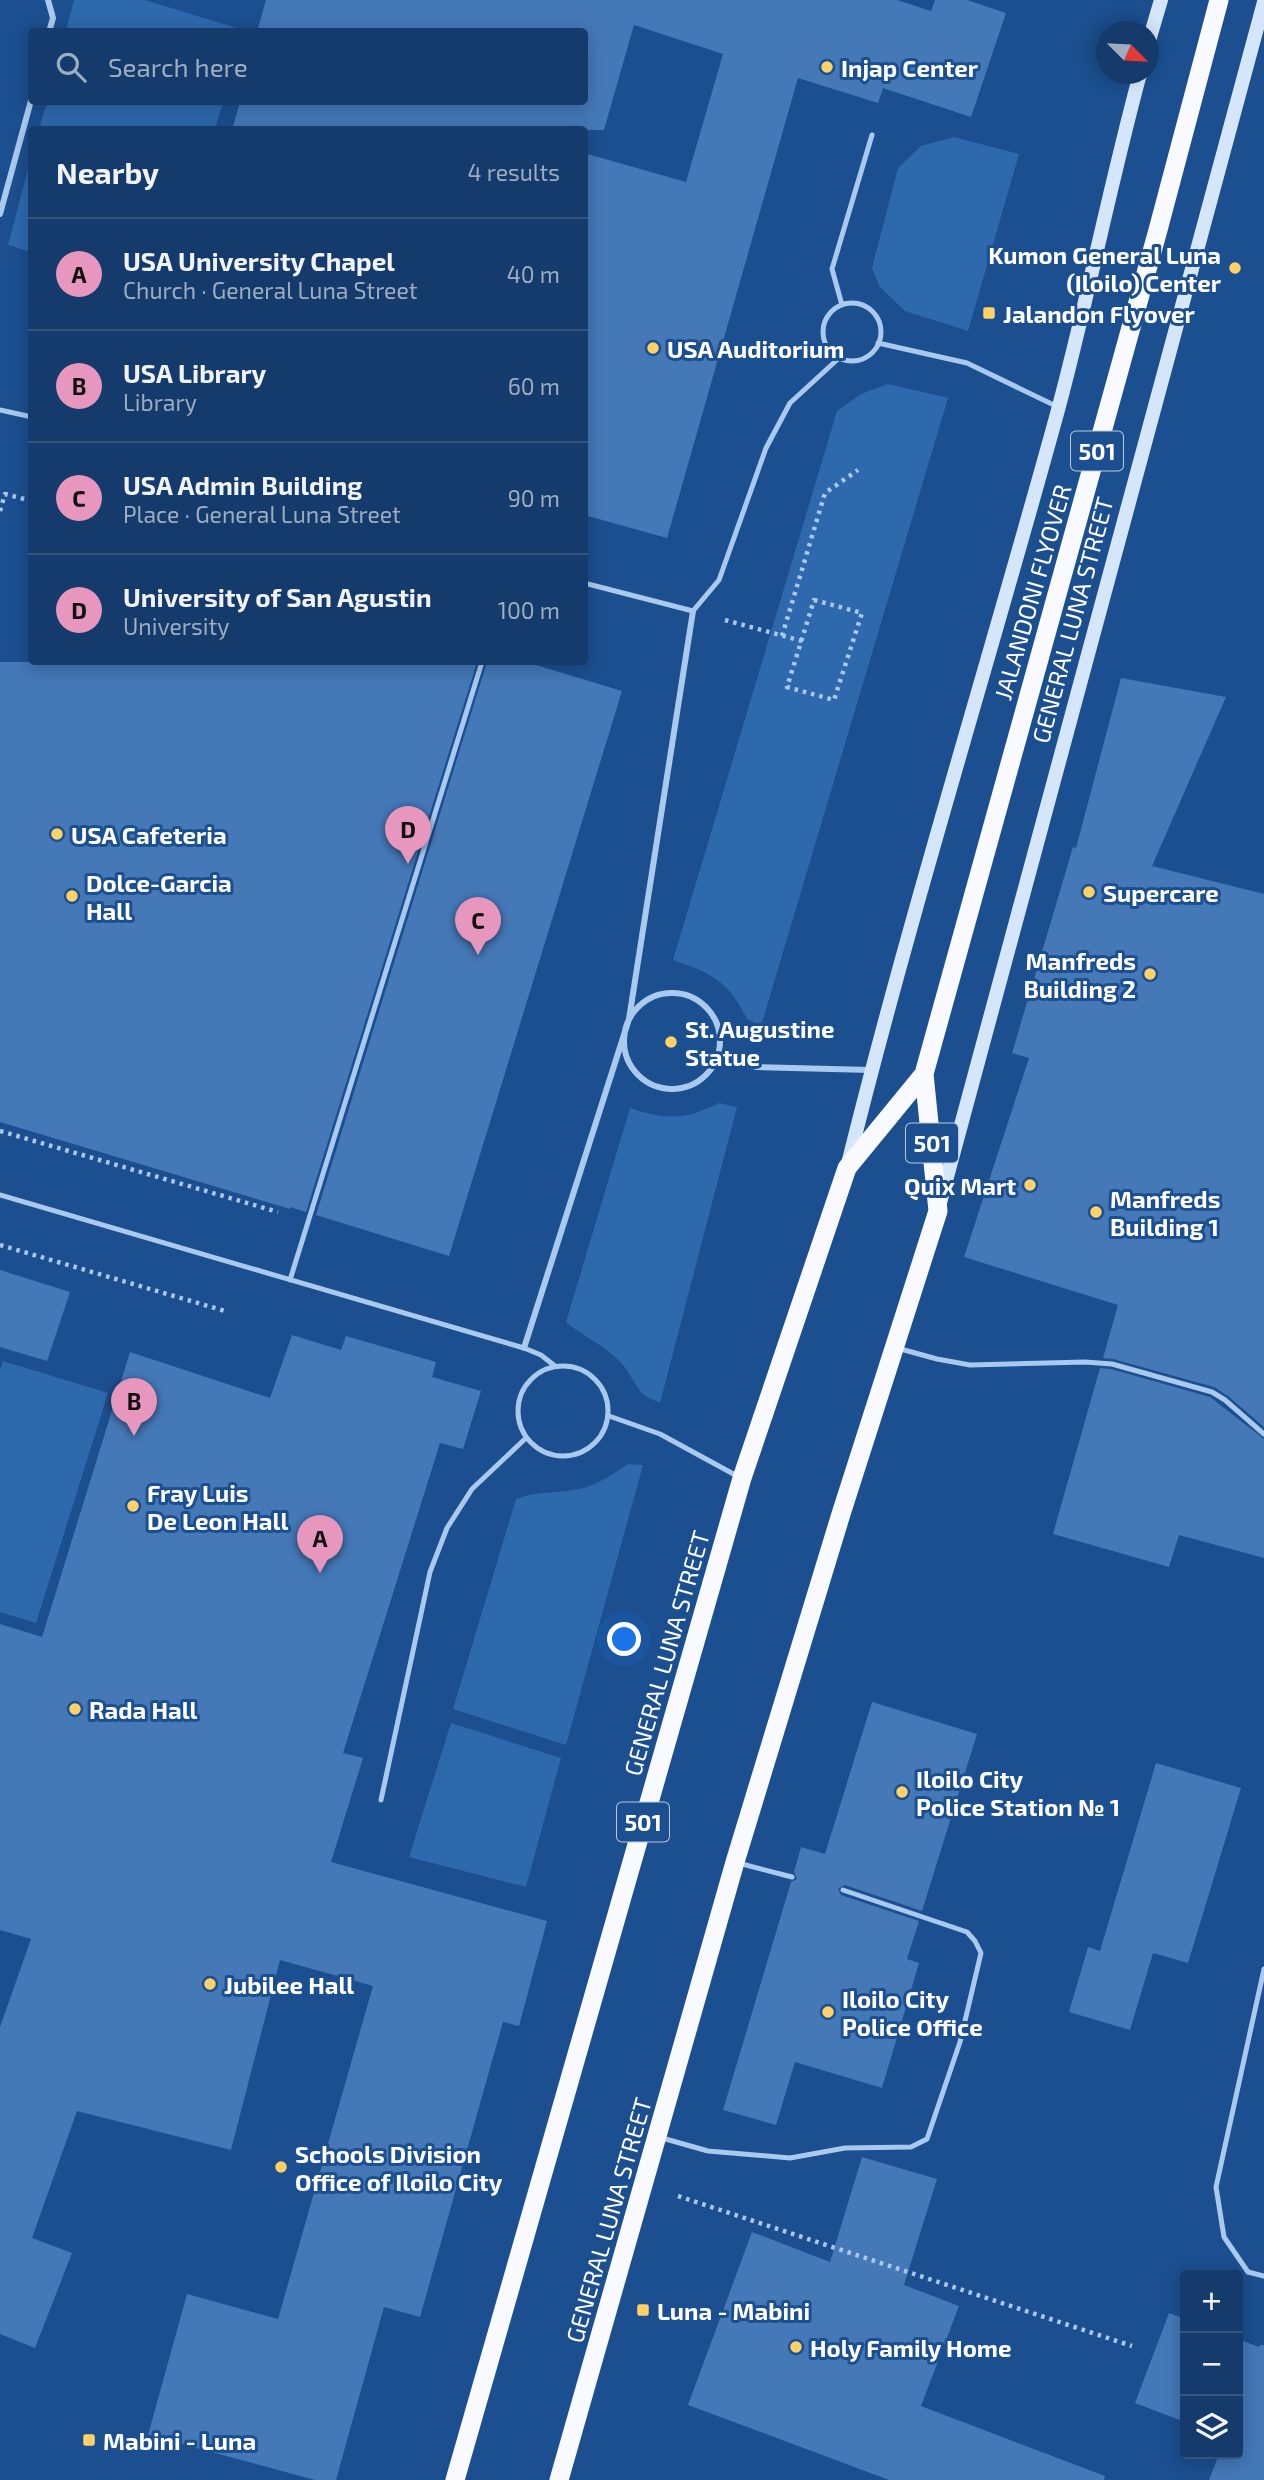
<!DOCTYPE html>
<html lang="en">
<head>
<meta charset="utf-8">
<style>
	body { margin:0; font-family:"Exo 2",sans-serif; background:#1d4271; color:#f1f3f6 }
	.controls { position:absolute; right:21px; bottom:21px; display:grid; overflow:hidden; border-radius:7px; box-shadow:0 4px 18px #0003 }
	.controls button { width:63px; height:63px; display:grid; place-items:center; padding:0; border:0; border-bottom:2px solid #33557e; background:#143b6b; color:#f1f3f6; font:35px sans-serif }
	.compass { position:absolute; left:1096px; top:21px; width:63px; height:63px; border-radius:50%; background:#143b6b; box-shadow:0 4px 18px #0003; rotate:114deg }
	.you { position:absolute; left:625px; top:1640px; width:24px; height:24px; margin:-18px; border:5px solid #fff; border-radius:50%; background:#1a73e8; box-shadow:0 0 0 10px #1a73e833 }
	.badge { display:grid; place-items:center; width:46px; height:46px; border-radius:50%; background:#e797bd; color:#111; font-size:23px; font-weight:700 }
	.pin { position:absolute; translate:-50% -58px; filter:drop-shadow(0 2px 4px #0008) }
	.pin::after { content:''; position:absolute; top:37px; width:24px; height:21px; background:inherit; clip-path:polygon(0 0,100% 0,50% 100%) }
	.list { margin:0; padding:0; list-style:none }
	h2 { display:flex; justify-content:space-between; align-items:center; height:91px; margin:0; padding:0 28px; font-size:30px }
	h2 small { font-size:23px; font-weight:400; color:#9dadc1 }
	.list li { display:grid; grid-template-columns:46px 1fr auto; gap:21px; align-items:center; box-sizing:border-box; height:112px; padding:0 28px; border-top:2px solid #33557e }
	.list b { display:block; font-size:26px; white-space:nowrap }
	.list p { margin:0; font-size:23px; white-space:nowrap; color:#9dadc1 }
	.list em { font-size:23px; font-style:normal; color:#9dadc1 }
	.icon { flex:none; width:38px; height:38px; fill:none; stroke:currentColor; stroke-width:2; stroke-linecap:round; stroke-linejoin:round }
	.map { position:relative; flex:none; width:1264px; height:2480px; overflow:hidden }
	.search { position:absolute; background:#143b6b; box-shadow:0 4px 18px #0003; left:28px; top:28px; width:560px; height:77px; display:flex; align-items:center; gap:18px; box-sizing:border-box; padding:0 24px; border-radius:7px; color:#9dadc1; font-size:26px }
	.panel { position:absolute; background:#143b6b; box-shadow:0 4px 18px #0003; left:28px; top:126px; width:560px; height:539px; border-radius:7px }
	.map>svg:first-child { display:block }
	.green { fill:#2e69ad }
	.building { fill:#4478b7 }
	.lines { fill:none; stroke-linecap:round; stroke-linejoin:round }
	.path { stroke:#a9c9ee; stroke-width:4.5; stroke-dasharray:3.5 5; stroke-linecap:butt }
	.service { stroke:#a9c9ee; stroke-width:5 }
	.pedestrian { stroke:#a9c9ee; stroke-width:6 }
	.secondary { stroke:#d6e6fa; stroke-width:14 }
	.trunk { stroke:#f8faff; stroke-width:19 }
	.poi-dot { fill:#ffd166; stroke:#1b4f8f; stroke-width:2.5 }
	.labels { text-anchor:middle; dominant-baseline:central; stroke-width:6; stroke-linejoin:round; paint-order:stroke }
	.shield { fill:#1b4f8f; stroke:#bbcadd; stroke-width:2 }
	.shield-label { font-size:23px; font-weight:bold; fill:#fff }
	.poi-label { font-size:24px; font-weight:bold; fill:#fff; stroke:#1b4f8f; text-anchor:start }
	.street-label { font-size:24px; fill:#fff; stroke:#1b4f8f }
</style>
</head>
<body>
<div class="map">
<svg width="1264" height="2480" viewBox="0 0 1264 2480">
	<rect width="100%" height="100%" fill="#1b4f8f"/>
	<path class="green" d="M74 0H145L243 30 242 32 66 31Z
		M47 102H223L215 129H39Z
		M954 137 1019 154 968 331 905 311 880 287 872 268 898 168 921 146Z
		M31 158 32 252H31L8 245Z
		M888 384 948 398 761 1026 747 1019C729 982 712 973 673 960L837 411 861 394Z
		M719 1103 737 1107 660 1403C654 1400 645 1397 641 1392 631 1379 629 1369 615 1357 600 1343 581 1335 566 1322L630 1108C664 1120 687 1120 719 1103Z
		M3 1361 108 1393 36 1623 0 1612V1370Z
		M628 1464 643 1465 566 1745 453 1709 516 1499C539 1490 560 1494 583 1488 599 1484 614 1473 628 1464Z
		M451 1723 561 1758 526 1887 409 1857Z"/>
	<path class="building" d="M266 0H897L931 11 935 0H967L1006 13 971 117 883 88 878 103 798 78 667 538 584 515V153L686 182 723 54 634 25 604 130H232L240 102H584V32H257Z
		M0 662H477L306 1212 290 1207V1209L0 1122Z
		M487 662H526L622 691 449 1256 316 1215Z
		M1121 678 1226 697 1152 866 1264 894V1427L1228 1396 1214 1387 1113 1359 1103 1358 1118 1305 964 1257 1029 1058 1012 1053 1073 847 1076 848Z
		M0 1270 70 1292 47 1361 0 1347Z
		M292 1335 341 1350 346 1336 436 1362 432 1377 481 1391 463 1449 440 1443 343 1753 363 1758 331 1862 547 1921 519 2026 503 2022 420 2317 384 2307 336 2480H315L148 2435 187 2294 278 2319 373 1986 280 1960 231 2150 77 2111 32 2238 72 2253 35 2348 0 2334V2027L31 1939 0 1930V1624L42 1637 130 1352 270 1398Z
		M1100 1368 1111 1369 1210 1397 1264 1439V1558L1179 1535 1169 1567 1053 1534Z
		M872 1702 977 1734 922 1911 845 1885 838 1889 841 1895 919 1921 907 1959 919 1963 882 2088 795 2062 776 2125 723 2110 791 1882 797 1879 794 1872 801 1847 825 1854Z
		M1156 1763 1241 1788 1188 1963 1153 1953 1130 2030 1069 2012 1088 1947 1100 1951Z
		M862 2157 937 2179 904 2285 959 2306 921 2406 1105 2476 1104 2480H889L688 2405 752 2232 830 2262Z
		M1169 2313 1185 2319V2422L1135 2403Z
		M1238 2339 1259 2347 1260 2345H1264V2480H1209L1219 2454H1238Z"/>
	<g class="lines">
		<path class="path" d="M0 511 5 494 32 501
			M814 600 862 613 834 700 787 687Z
			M725 620 802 641
			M782 636 825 493 858 470
			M0 1131 278 1212
			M0 1245 225 1311
			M678 2196 1132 2346"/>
		<path class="service" d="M823 332a29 29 0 1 1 58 0a29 29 0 1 1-58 0Z
			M842 305 832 269 872 135
			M878 343 967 363 1056 406
			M0 410 32 417
			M584 583 693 611 719 580 766 448 790 403 839 358
			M0 1195 524 1348 541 1355 555 1366
			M290 1280 482 662
			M897 1348 937 1359 970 1365 1085 1362 1112 1364 1212 1392 1225 1400 1264 1434
			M518 1411a45 45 0 1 1 90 0a45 45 0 1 1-90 0Z
			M609 1416 660 1434 739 1477
			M381 1800 430 1572 447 1528 472 1489 526 1438
			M738 1863 792 1877
			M1264 1969 1216 2187 1224 2237 1248 2272 1264 2276
			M662 2138 708 2151 790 2158 845 2148 911 2147 927 2139 960 2042 981 1953 975 1941 967 1932 843 1890"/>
		<path class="pedestrian" d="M48 0 53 18 49 32
			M0 214 32 97
			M624 1041a48 48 0 1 1 96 0a48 48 0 1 1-96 0Z
			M718 1055 756 1067 871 1070
			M524 1348 629 1019 693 611"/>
		<path class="secondary" d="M1148 44 1161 0
			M848 1164C911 910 989 662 1058 410 1088 298 1110 185 1140 74
			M940 1203 1264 2"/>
		<path class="trunk" d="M455 2480 742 1478 847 1168 924 1074
			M559 2480 735 1862 841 1514 938 1211 924 1074 1158 230 1219 0"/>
	</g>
	<g class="poi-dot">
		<circle cx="827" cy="67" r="7"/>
		<circle cx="1235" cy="268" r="7"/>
		<rect x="982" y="306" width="14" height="14" rx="3.5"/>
		<circle cx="653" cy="348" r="7"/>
		<circle cx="57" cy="834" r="7"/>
		<circle cx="1089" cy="892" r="7"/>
		<circle cx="72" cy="896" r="7"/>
		<circle cx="1150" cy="974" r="7"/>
		<circle cx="671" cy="1042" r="7"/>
		<circle cx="1030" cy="1185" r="7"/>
		<circle cx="1096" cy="1212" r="7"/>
		<circle cx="133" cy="1506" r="7"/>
		<circle cx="75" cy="1709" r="7"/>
		<circle cx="902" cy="1792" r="7"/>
		<circle cx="210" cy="1984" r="7"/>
		<circle cx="828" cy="2012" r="7"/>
		<circle cx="281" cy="2167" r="7"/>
		<rect x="636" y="2303" width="14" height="14" rx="3.5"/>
		<circle cx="796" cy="2347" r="7"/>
		<rect x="82" y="2433" width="14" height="14" rx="3.5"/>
	</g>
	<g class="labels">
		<g class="shield">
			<rect x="1071" y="431.5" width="52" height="39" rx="5"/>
			<rect x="906" y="1123.5" width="52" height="39" rx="5"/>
			<rect x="617" y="1802.5" width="52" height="39" rx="5"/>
		</g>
		<g class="shield-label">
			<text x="1097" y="451">501</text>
			<text x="932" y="1143">501</text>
			<text x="643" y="1822">501</text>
		</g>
		<g class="poi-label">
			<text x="841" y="67">Injap Center</text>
			<text x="1221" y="254" text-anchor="end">Kumon General Luna<tspan x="1221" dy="28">(Iloilo) Center</tspan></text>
			<text x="1003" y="313">Jalandon Flyover</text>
			<text x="667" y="348">USA Auditorium</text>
			<text x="71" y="834">USA Cafeteria</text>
			<text x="86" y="882">Dolce-Garcia<tspan x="86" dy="28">Hall</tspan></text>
			<text x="1103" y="892">Supercare</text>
			<text x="1136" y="960" text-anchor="end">Manfreds<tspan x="1136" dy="28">Building 2</tspan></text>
			<text x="685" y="1028">St. Augustine<tspan x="685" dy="28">Statue</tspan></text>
			<text x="1016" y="1185" text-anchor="end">Quix Mart</text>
			<text x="1110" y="1198">Manfreds<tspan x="1110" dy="28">Building 1</tspan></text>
			<text x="147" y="1492">Fray Luis<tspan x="147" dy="28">De Leon Hall</tspan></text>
			<text x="89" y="1709">Rada Hall</text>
			<text x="916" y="1778">Iloilo City<tspan x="916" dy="28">Police Station № 1</tspan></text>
			<text x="224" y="1984">Jubilee Hall</text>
			<text x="842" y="1998">Iloilo City<tspan x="842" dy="28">Police Office</tspan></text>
			<text x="295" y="2153">Schools Division<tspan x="295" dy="28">Office of Iloilo City</tspan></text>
			<text x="657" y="2310">Luna - Mabini</text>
			<text x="810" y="2347">Holy Family Home</text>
			<text x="103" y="2440">Mabini - Luna</text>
		</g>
		<g class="street-label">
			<text transform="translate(1032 592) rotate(-74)">JALANDONI FLYOVER</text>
			<text transform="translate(1072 620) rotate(-75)">GENERAL LUNA STREET</text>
			<text transform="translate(666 1653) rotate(-74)">GENERAL LUNA STREET</text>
			<text transform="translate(608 2220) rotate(-74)">GENERAL LUNA STREET</text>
		</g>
	</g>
</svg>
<div class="controls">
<button>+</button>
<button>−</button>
<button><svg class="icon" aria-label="layers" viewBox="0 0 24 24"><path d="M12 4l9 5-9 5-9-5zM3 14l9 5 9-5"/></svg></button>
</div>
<svg class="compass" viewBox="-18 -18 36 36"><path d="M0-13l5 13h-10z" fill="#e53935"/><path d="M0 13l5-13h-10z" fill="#9dadc1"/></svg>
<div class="you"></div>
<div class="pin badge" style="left:320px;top:1573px">A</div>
<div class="pin badge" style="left:134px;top:1436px">B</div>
<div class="pin badge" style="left:478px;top:955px">C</div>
<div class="pin badge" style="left:408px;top:864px">D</div>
<div class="search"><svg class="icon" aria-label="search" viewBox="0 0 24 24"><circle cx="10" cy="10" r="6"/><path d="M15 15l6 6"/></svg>Search here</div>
<section class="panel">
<h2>Nearby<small>4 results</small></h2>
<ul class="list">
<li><span class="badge">A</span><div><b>USA University Chapel</b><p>Church · General Luna Street</p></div><em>40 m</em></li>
<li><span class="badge">B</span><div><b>USA Library</b><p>Library</p></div><em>60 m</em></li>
<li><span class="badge">C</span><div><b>USA Admin Building</b><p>Place · General Luna Street</p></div><em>90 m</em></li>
<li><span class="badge">D</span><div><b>University of San Agustin</b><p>University</p></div><em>100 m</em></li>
</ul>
</section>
</div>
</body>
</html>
